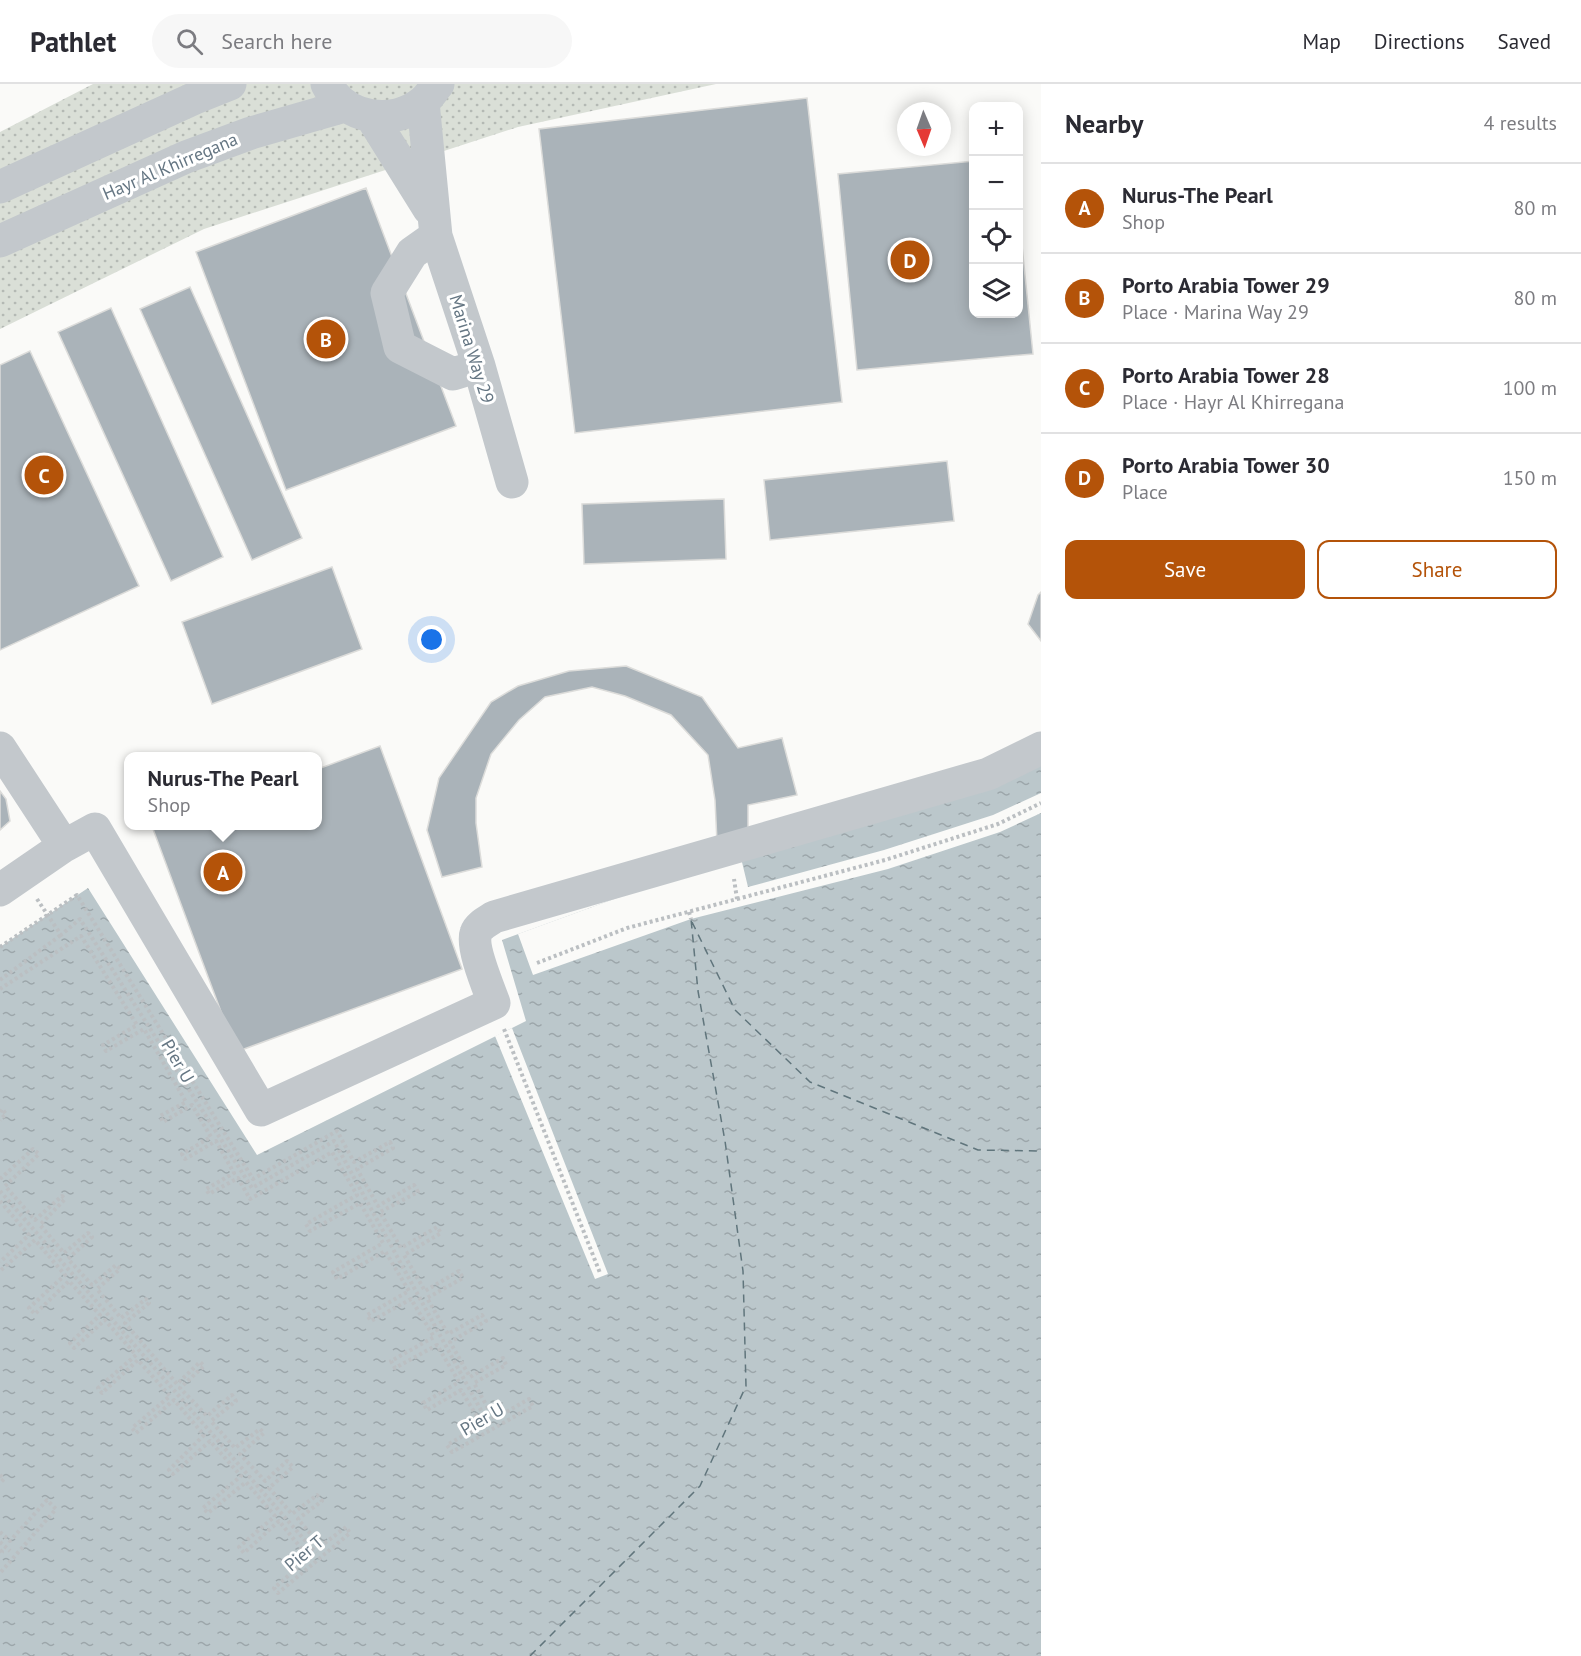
<!DOCTYPE html>
<html lang="en">
<head>
<meta charset="utf-8">
<style>
	body { margin:0; font-family:"PT Sans",sans-serif; background:#f7f7f7; color:#2b2b33 }
	.controls { position:absolute; right:18px; top:18px; display:grid; overflow:hidden; border-radius:12px; box-shadow:0 3px 15px #0003 }
	.controls button { width:54px; height:54px; display:grid; place-items:center; padding:0; border:0; border-bottom:2px solid #e1e1e2; background:#fff; color:#2b2b33; font:30px sans-serif }
	.compass { position:absolute; left:897px; top:18px; width:54px; height:54px; border-radius:50%; background:#fff; box-shadow:0 3px 15px #0003; rotate:178deg }
	.you { position:absolute; left:432px; top:556px; width:21px; height:21px; margin:-15px; border:4px solid #fff; border-radius:50%; background:#1a73e8; box-shadow:0 0 0 9px #1a73e833 }
	.badge { display:grid; place-items:center; width:39px; height:39px; border-radius:50%; background:#b45309; color:#fff; font-size:20px; font-weight:700 }
	.pin { position:absolute; translate:-50% -50%; border:3px solid #fff; box-shadow:0 2px 6px #0006 }
	.popup { position:absolute; left:124px; top:668px; width:198px; height:78px; box-sizing:border-box; display:grid; place-content:center; border-radius:12px; background:#fff; filter:drop-shadow(0 2px 4px #0005); font-size:20px; white-space:nowrap; color:#7c7c81 }
	.popup b { font-size:22px; color:#2b2b33 }
	.popup::after { content:''; position:absolute; left:50%; top:100%; margin-left:-12px; border:12px solid transparent; border-top-color:#fff }
	.list { margin:0; padding:0; list-style:none }
	h2 { display:flex; justify-content:space-between; align-items:center; height:78px; margin:0; padding:0 24px; font-size:26px }
	h2 small { font-size:20px; font-weight:400; color:#7c7c81 }
	.list li { display:grid; grid-template-columns:39px 1fr auto; gap:18px; align-items:center; box-sizing:border-box; height:90px; padding:0 24px; border-top:2px solid #e1e1e2 }
	.list b { display:block; font-size:22px; white-space:nowrap }
	.list p { margin:0; font-size:20px; white-space:nowrap; color:#7c7c81 }
	.list em { font-size:20px; font-style:normal; color:#7c7c81 }
	.actions { display:flex; gap:12px; padding:18px 24px }
	.actions a { flex:1; padding:14px 0; border:2px solid #b45309; border-radius:12px; text-align:center; font-size:21px; color:#b45309 }
	.actions .main { background:#b45309; color:#fff }
	.icon { flex:none; width:33px; height:33px; fill:none; stroke:currentColor; stroke-width:2; stroke-linecap:round; stroke-linejoin:round }
	.map { position:relative; flex:none; width:1041px; height:1572px; overflow:hidden }
	header { display:flex; align-items:center; gap:36px; box-sizing:border-box; height:84px; padding:0 30px; background:#fff; border-bottom:2px solid #e1e1e2 }
	header strong { font-size:28px }
	nav { display:flex; gap:33px; margin-inline-start:auto; font-size:21px }
	.search { width:420px; height:54px; background:#f7f7f7; display:flex; align-items:center; gap:15px; box-sizing:border-box; padding:0 21px; border-radius:33px; color:#7c7c81; font-size:22px }
	main { display:flex }
	aside { flex:1; background:#fff }
	.map>svg:first-child { display:block }
	.garden { fill:url(#garden-dots) }
	.water { fill:url(#water-ripples) }
	.pier { fill:#fafaf8 }
	.lines { fill:none; stroke-linecap:round; stroke-linejoin:round }
	.ferry { stroke:#60757c; stroke-width:1.5; stroke-dasharray:8 6; stroke-linecap:butt }
	.building { fill:#aab3b9; stroke:#dcdcda; stroke-width:1.5 }
	.path { stroke:#bbbfc2; stroke-width:4; stroke-dasharray:3 3; stroke-linecap:butt }
	.minor { stroke:#c3c8cc; stroke-width:33 }
	.labels { text-anchor:middle; dominant-baseline:central; stroke-width:6; stroke-linejoin:round; paint-order:stroke }
	.street-label { font-size:18px; fill:#657683; stroke:#fff }
</style>
</head>
<body>
<header>
<strong>Pathlet</strong>
<div class="search"><svg class="icon" aria-label="search" viewBox="0 0 24 24"><circle cx="10" cy="10" r="6"/><path d="M15 15l6 6"/></svg>Search here</div>
<nav><a>Map</a><a>Directions</a><a>Saved</a></nav>
</header>
<main>
<div class="map">
<svg width="1041" height="1572" viewBox="0 0 1041 1572">
	<defs>
		<pattern id="garden-dots" width="8" height="8" patternUnits="userSpaceOnUse" patternTransform="scale(1.5)"><rect width="8" height="8" fill="#dadfd7"/><path d="M2 2h.1M6 6h.1" fill="none" stroke="#b4b9b4" stroke-width="1.8" stroke-linecap="round"/></pattern>
		<pattern id="water-ripples" width="26" height="14" patternUnits="userSpaceOnUse" patternTransform="scale(1.5)"><rect width="26" height="14" fill="#bbc7cb"/><path d="M2 4q2-2 4 0t4 0M15 11q2-2 4 0t4 0" fill="none" stroke="#9ca6aa"/></pattern>
	</defs>
	<rect width="100%" height="100%" fill="#fafaf8"/>
	<path class="garden" d="M93 0H716L518 43 204 145 0 245V48Z"/>
	<path class="water" d="M1041 679V1572H0V863L88 804 257 1071 526 937 502 856 669 795Z"/>
	<path class="pier" d="M1041 709V729L1000 748 888 785 691 835 533 891 518 850 669 795 741 774 748 803 884 766 993 731Z
		M512 944 608 1190 595 1195 495 952Z"/>
	<g class="lines">
		<path class="ferry" d="M692 838 735 926 810 998 978 1066 1041 1067
			M530 1572 700 1402 746 1302 743 1187 725 1057 698 907 691 835"/>
	</g>
	<path class="building" d="M807 14 842 318 575 349 539 45Z
		M974 77V230H1018V122L1033 270 857 286 838 90Z
		M366 104 456 342 286 406 196 168Z
		M190 203 302 454 252 476 140 225Z
		M111 224 223 473 171 497 58 248Z
		M30 267 139 502 0 566V281Z
		M947 377 954 437 770 456 764 396Z
		M724 415 726 475 584 480 582 420Z
		M332 483 362 565 212 620 182 538Z
		M1041 508V557L1028 540 1038 511Z
		M626 582 702 613 738 664 782 654 797 711 748 721V758H717L715 716 708 671 671 631 625 612 592 603 545 613 519 636 491 670 476 714V739L482 783 442 793 427 746 439 694 491 618 518 602 569 587Z
		M380 662 462 885 236 968 153 745 162 742H318V685Z
		M0 707 6 715 10 737 0 746Z"/>
	<g class="lines">
		<path class="path" d="M37 815 61 851 80 835 252 1104 334 1057 489 1341
			M737 815 885 776 998 740 1041 719
			M689 828 691 835
			M0 863 77 811 253 1095 337 1047 354 1078 390 1058 393 1064 357 1085 378 1122 414 1101 418 1108 380 1128 401 1164 437 1143 441 1149 404 1171 425 1207 459 1187 463 1194 427 1214 448 1250 482 1231 486 1237 450 1258 470 1293 503 1274 506 1281 474 1299 494 1335 529 1315 533 1322 452 1368 447 1361 482 1341 461 1306 427 1326 423 1319 459 1298 437 1261 395 1284 391 1277 434 1253 411 1215 371 1237 367 1231 409 1207 385 1167 337 1195 333 1188 383 1159 360 1119 310 1147 306 1140 357 1111 332 1068 250 1115 238 1094 209 1110 206 1105 234 1089 216 1057 185 1075 182 1070 211 1053 192 1021 163 1038 160 1032 186 1018 144 945 106 967 103 961 137 941 81 852 0 905
			M537 879 627 844 737 815 734 795
			M0 896 61 851
			M504 945 600 1189
			M0 1028 2 1025 6 1030 0 1036
			M0 1095 33 1065 39 1070 5 1102 35 1136 62 1112 65 1115 40 1141 64 1169 88 1149 92 1153 68 1175 92 1201 116 1181 120 1185 97 1205 121 1234 146 1215 149 1219 125 1239 177 1300 200 1278 204 1282 180 1304 207 1332 232 1311 236 1317 211 1337 235 1364 260 1345 264 1349 240 1370 265 1397 287 1377 293 1383 269 1404 292 1430 317 1411 322 1417 298 1435 321 1462 346 1443 350 1449 278 1509 274 1504 309 1474 279 1437 244 1469 239 1463 275 1432 246 1398 208 1429 203 1424 241 1392 210 1357 173 1390 169 1386 204 1351 174 1316 136 1349 132 1344 170 1312 138 1276 102 1309 98 1304 136 1271 105 1236 74 1264 70 1259 100 1231 69 1197 35 1230 29 1224 65 1191 35 1156 0 1187
			M0 1107 316 1469
			M0 1117 29 1151 0 1178
			M0 1391 4 1395 0 1399
			M0 1448 10 1457 47 1416 56 1425 0 1489
			M0 1458 10 1467
			M0 1466 2 1468 0 1470"/>
		<path class="minor" d="M327 0C344 35 393 43 423 18 429 13 433 6 438 0
			M423 18 436 152 479 282 512 398
			M371 32 429 125
			M0 103 195 14 230 0
			M436 152 412 169 387 209 400 263 453 290 479 282
			M0 157 186 73 251 49 345 22
			M0 664 64 762 0 806
			M64 762 95 745 261 1026 494 919C489 905 471 863 476 849 478 842 488 837 494 833L988 690 1041 664"/>
	</g>
	<g class="labels">
		<g class="street-label">
			<text transform="translate(170 82) rotate(-23)">Hayr Al Khirregana</text>
			<text transform="translate(472 265) rotate(73)">Marina Way 29</text>
			<text transform="translate(178 977) rotate(60)">Pier U</text>
			<text transform="translate(482 1335) rotate(-30)">Pier U</text>
			<text transform="translate(304 1469) rotate(-40)">Pier T</text>
		</g>
	</g>
</svg>
<div class="controls">
<button>+</button>
<button>−</button>
<button><svg class="icon" aria-label="locate" viewBox="0 0 24 24"><circle cx="12" cy="12" r="6"/><path d="M12 2v4M12 18v4M2 12h4M18 12h4"/></svg></button>
<button><svg class="icon" aria-label="layers" viewBox="0 0 24 24"><path d="M12 4l9 5-9 5-9-5zM3 14l9 5 9-5"/></svg></button>
</div>
<svg class="compass" viewBox="-18 -18 36 36"><path d="M0-13l5 13h-10z" fill="#e53935"/><path d="M0 13l5-13h-10z" fill="#7c7c81"/></svg>
<div class="you"></div>
<div class="pin badge" style="left:223px;top:788px">A</div>
<div class="popup"><b>Nurus-The Pearl</b>Shop</div>
<div class="pin badge" style="left:326px;top:255px">B</div>
<div class="pin badge" style="left:44px;top:391px">C</div>
<div class="pin badge" style="left:910px;top:176px">D</div>
</div>
<aside>
<h2>Nearby<small>4 results</small></h2>
<ul class="list">
<li><span class="badge">A</span><div><b>Nurus-The Pearl</b><p>Shop</p></div><em>80 m</em></li>
<li><span class="badge">B</span><div><b>Porto Arabia Tower 29</b><p>Place · Marina Way 29</p></div><em>80 m</em></li>
<li><span class="badge">C</span><div><b>Porto Arabia Tower 28</b><p>Place · Hayr Al Khirregana</p></div><em>100 m</em></li>
<li><span class="badge">D</span><div><b>Porto Arabia Tower 30</b><p>Place</p></div><em>150 m</em></li>
</ul>
<div class="actions"><a class="main">Save</a><a>Share</a></div>
</aside>
</main>
</body>
</html>
